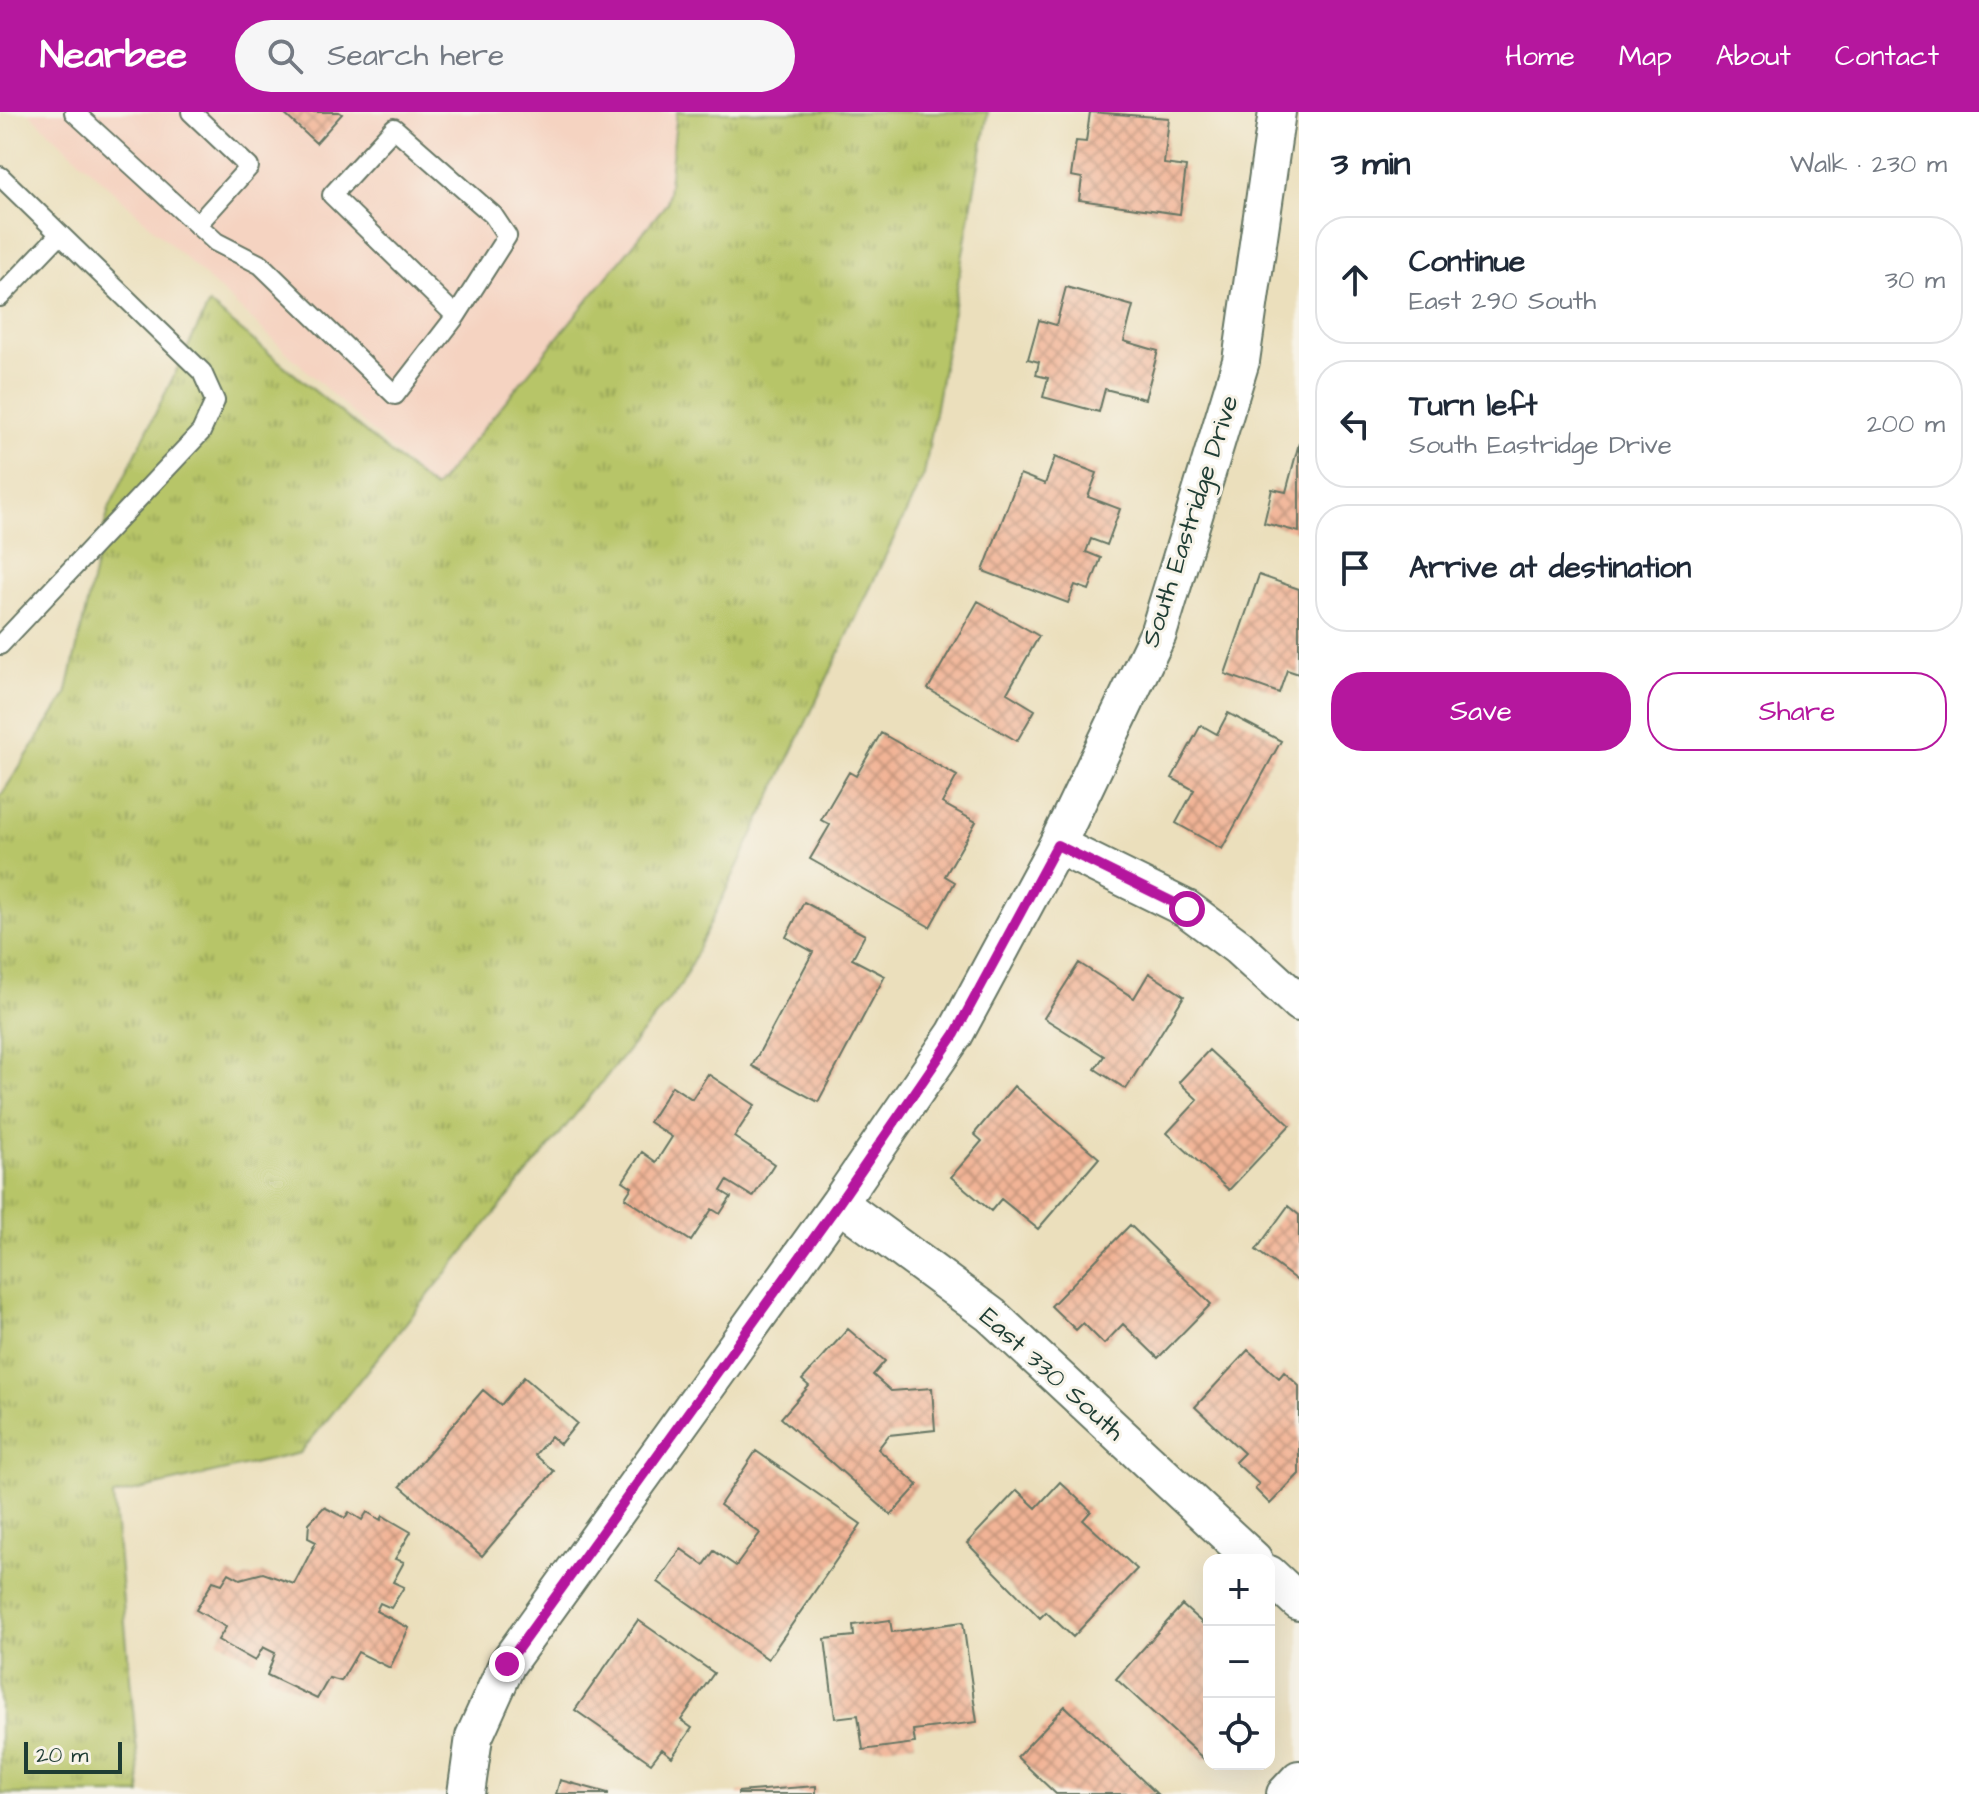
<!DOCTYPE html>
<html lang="en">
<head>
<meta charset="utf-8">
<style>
	body { margin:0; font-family:"Architects Daughter",sans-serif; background:#f6f6f7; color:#1f2937 }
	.controls { position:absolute; right:24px; bottom:24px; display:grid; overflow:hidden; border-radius:16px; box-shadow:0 8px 32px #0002 }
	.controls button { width:72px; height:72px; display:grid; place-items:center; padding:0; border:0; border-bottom:2px solid #e0e1e3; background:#fff; color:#1f2937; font:40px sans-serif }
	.scale { position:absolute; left:24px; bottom:20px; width:98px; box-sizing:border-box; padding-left:8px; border:4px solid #1f3d34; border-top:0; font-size:22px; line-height:28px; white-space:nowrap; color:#1f3d34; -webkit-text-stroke:6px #f7f3e8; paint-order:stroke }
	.stop { position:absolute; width:24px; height:24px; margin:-18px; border:6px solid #b5179e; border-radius:50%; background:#fff }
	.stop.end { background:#b5179e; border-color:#fff; box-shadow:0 2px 8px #0008 }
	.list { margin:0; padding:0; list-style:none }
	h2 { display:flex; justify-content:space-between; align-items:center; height:104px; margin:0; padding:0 32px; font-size:34px }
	h2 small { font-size:26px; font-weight:400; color:#747a83 }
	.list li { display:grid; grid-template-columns:52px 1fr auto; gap:24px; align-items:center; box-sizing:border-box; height:128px; margin:0 16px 16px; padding:0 16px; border:2px solid #e0e1e3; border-radius:32px }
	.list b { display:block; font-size:30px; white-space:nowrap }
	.list p { margin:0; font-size:26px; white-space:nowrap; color:#747a83 }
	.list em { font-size:26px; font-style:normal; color:#747a83 }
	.actions { display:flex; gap:16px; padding:24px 32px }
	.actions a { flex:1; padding:18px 0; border:2px solid #b5179e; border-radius:32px; text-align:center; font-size:28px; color:#b5179e }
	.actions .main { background:#b5179e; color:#fff }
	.icon { flex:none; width:44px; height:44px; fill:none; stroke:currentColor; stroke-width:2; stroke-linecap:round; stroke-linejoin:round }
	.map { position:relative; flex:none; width:1299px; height:1682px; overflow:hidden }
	header { display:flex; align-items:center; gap:48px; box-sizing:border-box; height:112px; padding:0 40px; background:#b5179e; color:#fff }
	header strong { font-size:38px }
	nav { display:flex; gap:44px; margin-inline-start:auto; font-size:28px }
	.search { width:560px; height:72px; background:#f6f6f7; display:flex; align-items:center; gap:20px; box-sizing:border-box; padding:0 28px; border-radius:44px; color:#747a83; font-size:30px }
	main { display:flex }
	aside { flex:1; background:#fff }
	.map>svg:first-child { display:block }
	.built { fill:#f5d3c1 }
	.grass { fill:url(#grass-tufts); stroke:#6b814e; stroke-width:2 }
	.building { fill:url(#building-cross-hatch) }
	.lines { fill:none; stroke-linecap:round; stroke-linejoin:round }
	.service-casing { stroke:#667664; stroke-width:22 }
	.minor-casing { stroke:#667664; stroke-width:40 }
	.service { stroke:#fff; stroke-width:18 }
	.minor { stroke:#fff; stroke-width:36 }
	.route { stroke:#b5179e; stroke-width:10 }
	.labels { text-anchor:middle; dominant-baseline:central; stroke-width:6; stroke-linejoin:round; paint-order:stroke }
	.street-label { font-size:26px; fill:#1f3d34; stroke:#f7f3e8 }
</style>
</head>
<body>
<header>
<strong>Nearbee</strong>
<div class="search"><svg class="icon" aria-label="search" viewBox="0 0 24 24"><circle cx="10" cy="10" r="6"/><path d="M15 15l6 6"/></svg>Search here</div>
<nav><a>Home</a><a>Map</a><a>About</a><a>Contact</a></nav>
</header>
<main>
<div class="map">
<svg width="1299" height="1682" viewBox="0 0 1299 1682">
	<defs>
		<pattern id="grass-tufts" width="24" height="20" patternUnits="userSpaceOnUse" patternTransform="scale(2)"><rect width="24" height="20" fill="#b7c567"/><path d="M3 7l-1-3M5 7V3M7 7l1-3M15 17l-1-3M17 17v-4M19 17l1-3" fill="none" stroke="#94a156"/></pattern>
		<pattern id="building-cross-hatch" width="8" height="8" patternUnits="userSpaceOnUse" patternTransform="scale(2)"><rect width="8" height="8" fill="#f2b496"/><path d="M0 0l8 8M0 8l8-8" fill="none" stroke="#c3947b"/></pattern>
	</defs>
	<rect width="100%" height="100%" fill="#f7f3e8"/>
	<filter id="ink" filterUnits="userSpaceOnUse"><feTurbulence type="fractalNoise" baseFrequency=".0125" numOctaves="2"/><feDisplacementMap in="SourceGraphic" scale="16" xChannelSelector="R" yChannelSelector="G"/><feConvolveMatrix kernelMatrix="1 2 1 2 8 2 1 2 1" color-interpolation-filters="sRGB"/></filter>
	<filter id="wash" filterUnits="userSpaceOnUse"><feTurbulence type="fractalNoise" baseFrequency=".006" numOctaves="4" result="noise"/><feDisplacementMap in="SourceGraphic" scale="32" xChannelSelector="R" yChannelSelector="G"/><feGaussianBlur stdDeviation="1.8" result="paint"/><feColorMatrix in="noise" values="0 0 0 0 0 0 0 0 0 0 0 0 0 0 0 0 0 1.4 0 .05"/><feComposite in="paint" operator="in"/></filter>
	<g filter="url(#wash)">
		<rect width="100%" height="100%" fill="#ebdfbc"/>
		<path class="built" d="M28 0H677L667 90 434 377Z"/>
		<path class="grass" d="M677 0H988L924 363 681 873 300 1341 113 1384 141 1682H0V685L66 583 109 396 209 192 434 377 667 91Z"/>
		<g id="blocks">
			<path class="building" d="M282 0H339L342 2 316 31Z
				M1090 0 1169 6 1164 52 1186 55 1180 102 1079 88 1082 66 1071 64 1076 29 1086 30Z
				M1066 175 1133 194 1124 229 1158 239 1145 287 1105 277 1099 300 1043 285 1048 266 1036 263 1039 250 1028 247 1039 208 1056 213Z
				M1299 331V420L1264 411 1272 377 1286 380Z
				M1055 345 1097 361 1088 385 1120 397 1107 433 1091 427 1086 440 1101 446 1089 478 1075 473 1068 491 983 459 1020 362 1045 372Z
				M1259 463 1299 477V562L1287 558 1279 581 1225 562Z
				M978 489 1039 524 1007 581 1035 598 1017 629 928 577Z
				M1228 601 1281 629 1222 737 1176 711 1194 678 1172 666 1201 613 1217 622Z
				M881 621 957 664 942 691 976 710 945 764 955 770 930 815 810 747 830 713 821 708 849 660 856 664Z
				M804 790 865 823 852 847 885 864 818 990 752 954 813 840 786 825Z
				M1079 851 1134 886 1149 861 1184 884 1126 977 1095 957 1104 944 1044 906Z
				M1209 938 1290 1013 1229 1078 1167 1021 1198 988 1179 970Z
				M708 962 755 993 734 1025 774 1052 753 1085 727 1069 721 1079 731 1085 720 1102 712 1097 691 1129 625 1086 632 1075 623 1069 642 1040 656 1050 672 1025 649 1010 672 974 692 987Z
				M1014 974 1099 1046 1038 1117 1001 1087 991 1099 951 1065 982 1029 974 1022Z
				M1288 1094 1299 1103V1170L1256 1138Z
				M1130 1113 1211 1192 1158 1246 1123 1212 1104 1232 1083 1211 1076 1218 1051 1194Z
				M848 1217 885 1249 873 1263 891 1279 932 1276 935 1318 889 1323 878 1337 918 1373 891 1403 781 1306 809 1274 802 1268Z
				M1248 1238 1279 1266 1284 1260 1299 1274V1362L1270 1392 1255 1377 1259 1372 1235 1350 1244 1341 1195 1295Z
				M524 1265 577 1311 560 1332 551 1324 535 1343 554 1359 482 1444 400 1374 483 1278 501 1293Z
				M756 1339 861 1412 768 1547 658 1470 681 1437 704 1453 714 1439 736 1454 760 1421 720 1393Z
				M1060 1370 1091 1399 1083 1408 1137 1457 1073 1525 1046 1500 1040 1506 967 1431 1017 1378 1036 1396Z
				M324 1395 345 1406 349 1400 362 1408 367 1400 381 1408 383 1404 411 1420 395 1447 404 1450 393 1470 404 1475 391 1496 380 1491 376 1499 409 1516 390 1556 358 1540 341 1569 329 1566 317 1587 267 1563 275 1541 263 1535 255 1549 218 1528 226 1515 196 1498 213 1469 222 1472 229 1461 240 1467 263 1461 294 1472 316 1430 308 1426 309 1411Z
				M1182 1493 1209 1517V1644L1205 1648 1116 1567Z
				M638 1508 714 1561 681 1608 692 1616 672 1645 662 1637 651 1651 575 1598Z
				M890 1508 892 1520 963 1510 977 1610 913 1618 915 1631 863 1638 858 1603 835 1606 825 1527 854 1524 853 1513Z
				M1065 1594 1157 1682H1056L1017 1645Z
				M560 1668 608 1681V1682H556Z
				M816 1674V1682H738V1680Z"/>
		</g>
	</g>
	<g filter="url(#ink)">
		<use href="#blocks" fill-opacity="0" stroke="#667664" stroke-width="2"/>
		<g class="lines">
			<defs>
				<path id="service" d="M74 0 216 130 261 153 395 283 456 204 507 124 493 103 394 16 332 83 456 204
					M191 0 249 55 197 113
					M0 64 202 260 215 289 201 320 0 533
					M0 185 60 122"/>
				<path id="minor" d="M1057 733 1187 797 1238 835 1299 891
					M839 1091 991 1203 1254 1448
					M1269 1462 1299 1490
					M466 1682 474 1625 507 1552 839 1091 955 922 1057 733 1158 522 1241 249 1277 0
					M1285 1682 1299 1667"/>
			</defs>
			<use href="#service" class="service-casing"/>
			<use href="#minor" class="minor-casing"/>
			<use href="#service" class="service"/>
			<use href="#minor" class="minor"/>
		</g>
	</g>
	<g class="lines" filter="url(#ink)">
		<path class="route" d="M507 1552 839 1091 955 922 1057 733 1187 797"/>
	</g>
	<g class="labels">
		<g class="street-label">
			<text transform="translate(1190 409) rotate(-72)">South Eastridge Drive</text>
			<text transform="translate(1052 1262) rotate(42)">East 330 South</text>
		</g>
	</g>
</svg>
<div class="controls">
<button>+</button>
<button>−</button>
<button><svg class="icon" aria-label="locate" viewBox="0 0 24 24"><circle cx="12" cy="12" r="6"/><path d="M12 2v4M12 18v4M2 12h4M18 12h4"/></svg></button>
</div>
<div class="scale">20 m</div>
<div class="stop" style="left:1187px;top:797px"></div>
<div class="stop end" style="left:507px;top:1552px"></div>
</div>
<aside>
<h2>3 min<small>Walk · 230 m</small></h2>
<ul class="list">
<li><svg class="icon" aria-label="ahead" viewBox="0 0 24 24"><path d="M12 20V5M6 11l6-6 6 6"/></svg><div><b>Continue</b><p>East 290 South</p></div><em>30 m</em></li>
<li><svg class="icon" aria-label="left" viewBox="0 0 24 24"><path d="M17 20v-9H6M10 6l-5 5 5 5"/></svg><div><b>Turn left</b><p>South Eastridge Drive</p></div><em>200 m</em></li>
<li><svg class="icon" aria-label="arrive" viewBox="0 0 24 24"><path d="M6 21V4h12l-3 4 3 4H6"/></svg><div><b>Arrive at destination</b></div></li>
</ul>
<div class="actions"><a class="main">Save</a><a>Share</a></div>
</aside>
</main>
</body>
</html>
